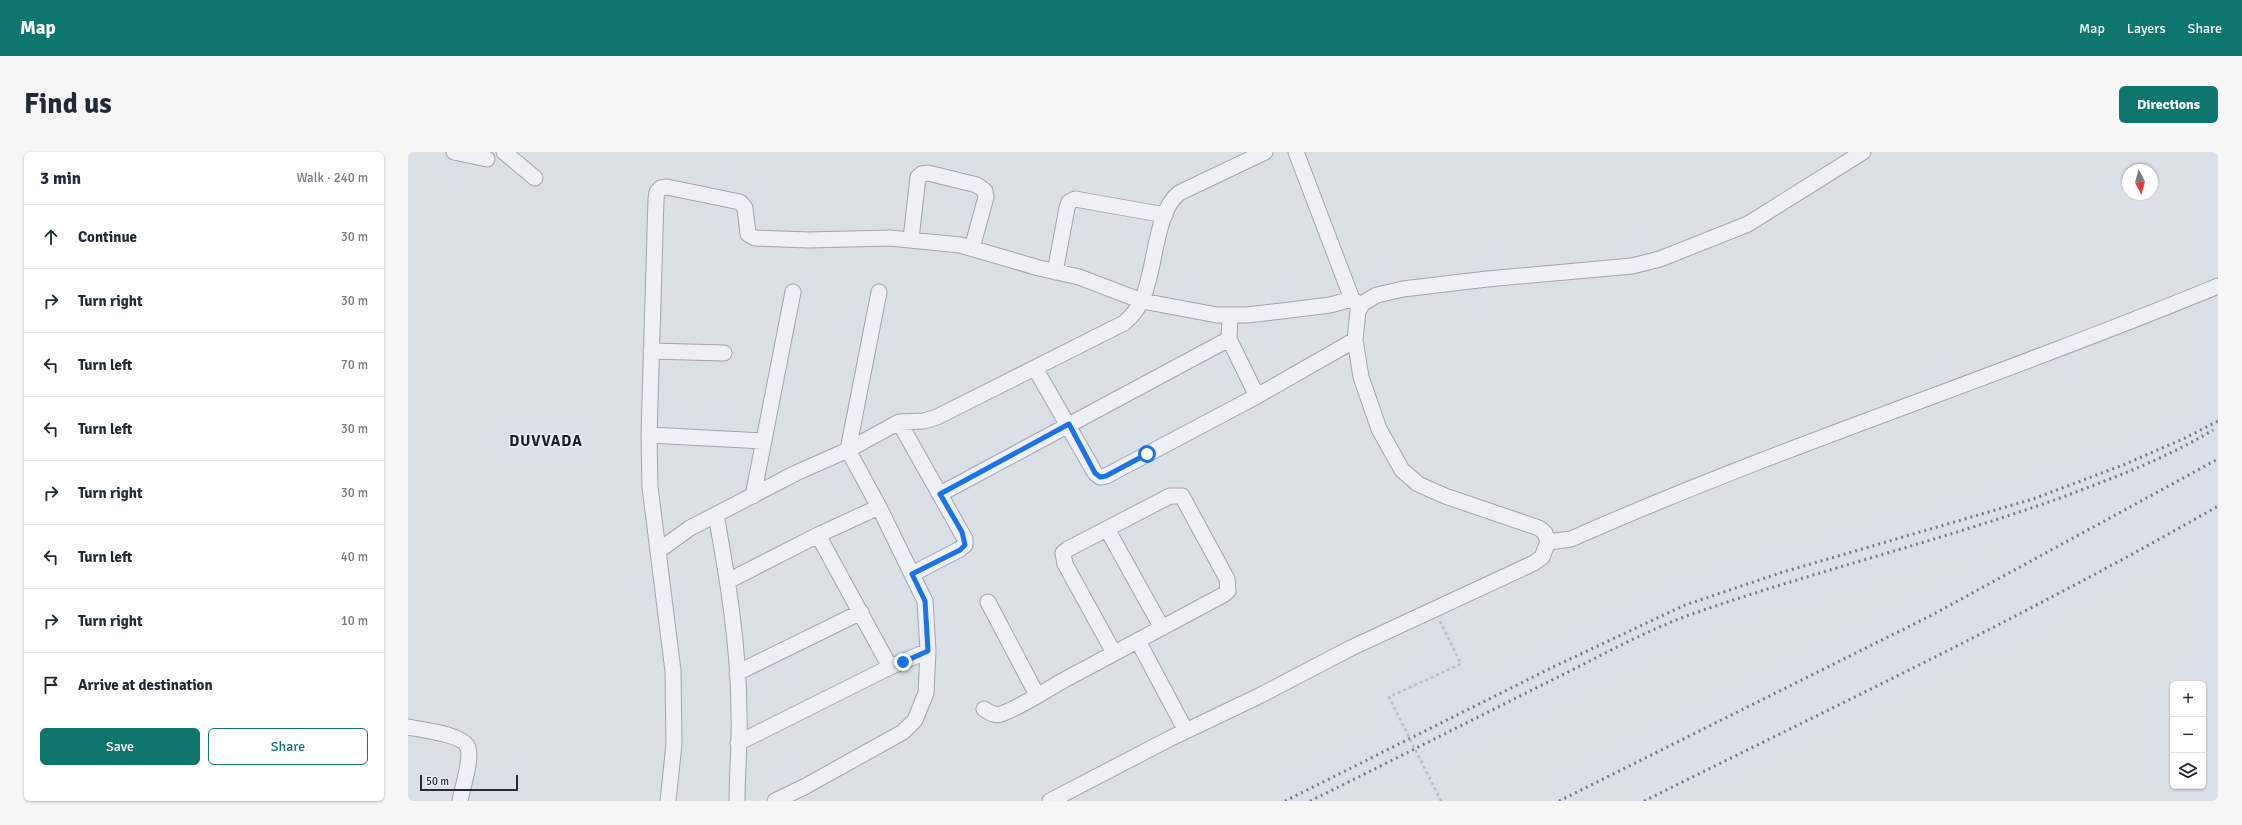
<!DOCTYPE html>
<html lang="en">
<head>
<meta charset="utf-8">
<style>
	body { margin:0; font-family:Signika,sans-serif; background:#f6f6f7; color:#1f2937 }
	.controls { position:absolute; right:12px; bottom:12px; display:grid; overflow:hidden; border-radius:6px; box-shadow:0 1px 3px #0004 }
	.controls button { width:36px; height:36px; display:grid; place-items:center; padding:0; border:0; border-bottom:1px solid #e0e1e3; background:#fff; color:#1f2937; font:20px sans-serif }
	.compass { position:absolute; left:1714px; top:12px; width:36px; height:36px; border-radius:50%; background:#fff; box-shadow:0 1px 3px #0004; rotate:174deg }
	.scale { position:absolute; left:12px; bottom:10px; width:98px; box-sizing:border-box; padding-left:4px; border:2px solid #252d3d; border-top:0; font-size:11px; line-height:14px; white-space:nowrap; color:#252d3d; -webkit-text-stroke:3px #eaeef4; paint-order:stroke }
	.stop { position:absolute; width:12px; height:12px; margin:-9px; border:3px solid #1a73e8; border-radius:50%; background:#fff }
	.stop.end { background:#1a73e8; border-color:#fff; box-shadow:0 1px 4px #0008 }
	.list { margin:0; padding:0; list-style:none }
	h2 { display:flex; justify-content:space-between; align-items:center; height:52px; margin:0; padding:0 16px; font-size:17px }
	h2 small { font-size:13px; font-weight:400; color:#747a83 }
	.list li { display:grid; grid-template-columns:26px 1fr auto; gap:12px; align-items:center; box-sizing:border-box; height:64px; padding:0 16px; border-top:1px solid #e0e1e3 }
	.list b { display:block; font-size:15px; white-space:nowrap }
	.list em { font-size:13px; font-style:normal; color:#747a83 }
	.actions { display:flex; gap:8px; padding:12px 16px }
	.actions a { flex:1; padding:9px 0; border:1px solid #0f766e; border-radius:6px; text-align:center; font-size:14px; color:#0f766e }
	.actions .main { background:#0f766e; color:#fff }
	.icon { flex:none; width:22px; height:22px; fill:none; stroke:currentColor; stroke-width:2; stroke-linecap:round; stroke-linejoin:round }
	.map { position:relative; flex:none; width:1810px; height:649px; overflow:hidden; border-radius:6px }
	header { display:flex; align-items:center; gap:24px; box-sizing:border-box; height:56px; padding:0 20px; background:#0f766e; color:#fff }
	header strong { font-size:19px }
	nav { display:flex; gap:22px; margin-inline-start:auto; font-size:14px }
	.intro { display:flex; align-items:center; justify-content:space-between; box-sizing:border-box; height:96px; padding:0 24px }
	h1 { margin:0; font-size:28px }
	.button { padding:10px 18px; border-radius:6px; background:#0f766e; color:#fff; font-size:14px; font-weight:700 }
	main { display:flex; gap:24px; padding:0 24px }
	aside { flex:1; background:#fff; border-radius:6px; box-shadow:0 1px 3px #0004 }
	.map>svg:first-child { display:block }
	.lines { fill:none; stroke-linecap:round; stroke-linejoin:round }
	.minor-casing { stroke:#a1a6b0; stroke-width:17 }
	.path { stroke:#babdc5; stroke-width:2.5; stroke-dasharray:3 3; stroke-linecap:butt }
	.minor { stroke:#eef0f5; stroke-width:15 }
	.rail { stroke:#747e90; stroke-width:3; stroke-dasharray:2 4; stroke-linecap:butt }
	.path-bridge { stroke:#babdc5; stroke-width:2.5; stroke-dasharray:3 3; stroke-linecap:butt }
	.route { stroke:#1a73e8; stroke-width:5 }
	.labels { text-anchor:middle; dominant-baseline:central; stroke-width:3.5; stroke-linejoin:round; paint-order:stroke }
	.district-label { font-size:15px; font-weight:bold; letter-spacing:1px; fill:#171e2d; stroke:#eaeef4 }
</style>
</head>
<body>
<header>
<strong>Map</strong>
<nav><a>Map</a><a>Layers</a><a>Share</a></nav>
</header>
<div class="intro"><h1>Find us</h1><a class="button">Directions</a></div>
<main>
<aside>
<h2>3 min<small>Walk · 240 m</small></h2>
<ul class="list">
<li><svg class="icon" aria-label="ahead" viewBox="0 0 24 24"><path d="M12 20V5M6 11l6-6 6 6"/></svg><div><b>Continue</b></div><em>30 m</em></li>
<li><svg class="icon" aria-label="right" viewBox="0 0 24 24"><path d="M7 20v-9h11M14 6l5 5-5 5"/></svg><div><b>Turn right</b></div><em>30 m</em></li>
<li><svg class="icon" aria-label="left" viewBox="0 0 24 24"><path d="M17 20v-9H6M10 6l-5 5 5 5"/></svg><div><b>Turn left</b></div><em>70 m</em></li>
<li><svg class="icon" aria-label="left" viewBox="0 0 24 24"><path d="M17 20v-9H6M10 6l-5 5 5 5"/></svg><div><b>Turn left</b></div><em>30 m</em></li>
<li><svg class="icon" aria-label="right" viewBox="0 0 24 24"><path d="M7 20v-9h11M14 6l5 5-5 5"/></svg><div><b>Turn right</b></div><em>30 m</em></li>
<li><svg class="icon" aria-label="left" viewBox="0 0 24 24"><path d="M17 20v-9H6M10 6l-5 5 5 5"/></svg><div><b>Turn left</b></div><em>40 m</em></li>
<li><svg class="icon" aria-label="right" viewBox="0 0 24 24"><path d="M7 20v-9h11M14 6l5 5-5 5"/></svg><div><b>Turn right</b></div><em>10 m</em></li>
<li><svg class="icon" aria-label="arrive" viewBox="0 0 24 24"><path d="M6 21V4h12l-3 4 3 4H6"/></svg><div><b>Arrive at destination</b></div></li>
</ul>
<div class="actions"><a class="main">Save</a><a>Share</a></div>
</aside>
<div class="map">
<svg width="1810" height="649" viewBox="0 0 1810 649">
	<rect width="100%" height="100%" fill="#dbdfe6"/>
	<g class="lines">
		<defs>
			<path id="minor" d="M46 0 79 7
				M96 0 127 26
				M888 0 944 147
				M503 87 510 25 514 22 520 21 569 33 577 39 578 45 564 96
				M647 120 659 56 661 50 667 47 757 63
				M822 164 821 187 849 244
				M243 199 316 201
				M627 216 687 321 692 325 698 324 849 244 947 188
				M491 270 557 387V393L552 397 504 422
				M241 283 356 289
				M532 342 821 187
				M345 344 385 140
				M308 363C320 428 331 496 331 563 332 592 329 621 329 649
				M699 377 754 476
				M410 383 482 515
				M1140 390 1163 387C1375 293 1596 223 1810 134
				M250 399 242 335 241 283 248 47 249 40 253 36 259 35 332 50 337 56 340 82 347 86 400 88 482 86 552 93 631 116 671 125 734 149 809 163H839L882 158 922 153 944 147 953 154
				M320 429 410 383 471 355
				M580 450 629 543
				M730 489 778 579
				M329 521 453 460
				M576 557C582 561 587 564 593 562 611 556 640 537 658 527 710 499 763 471 815 443L820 439 819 427 774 344H762L660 397 655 401 657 412 706 501
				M0 575C13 578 56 582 60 596 64 608 54 636 52 649
				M330 591 482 515 520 499
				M260 649 266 592 265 519 250 399 282 376 388 321 440 298 491 270 516 269 529 265 716 171C723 165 729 158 733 150 748 120 746 61 771 41L857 0
				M367 649 396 635 495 580 507 568 518 541 520 499 517 449 471 355 440 298 471 140
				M642 649 761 587 851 544 943 496 1126 411 1134 405 1140 390 1137 381 1131 376 1037 344 1010 332 994 318 971 277 953 225 947 188 950 159 955 151 969 143 995 137 1079 127 1224 114 1252 107 1340 72 1455 0"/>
		</defs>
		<use href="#minor" class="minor-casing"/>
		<path class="path" d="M1032 469 1053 512"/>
		<use href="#minor" class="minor"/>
		<path class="rail" d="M877 649 1147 514 1277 453 1372 421 1625 347 1715 313 1775 287 1810 269
			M902 649C983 609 1064 568 1144 528 1191 505 1238 478 1287 461 1407 419 1532 389 1652 346 1705 326 1757 307 1805 278
			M1151 649 1524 463 1810 307
			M1236 649C1429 553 1624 461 1810 354"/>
		<path class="path-bridge" d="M1033 649 981 545 1053 512"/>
	</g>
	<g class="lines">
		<path class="route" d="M495 510 520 499 517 449 504 422 552 398 557 393 554 380 532 342 661 272 687 321 692 325 698 324 739 302"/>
	</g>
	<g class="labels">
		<g class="district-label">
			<text x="138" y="289">DUVVADA</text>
		</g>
	</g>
</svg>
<div class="controls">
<button>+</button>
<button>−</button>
<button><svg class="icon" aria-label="layers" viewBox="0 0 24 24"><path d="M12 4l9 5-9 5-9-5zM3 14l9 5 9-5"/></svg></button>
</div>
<svg class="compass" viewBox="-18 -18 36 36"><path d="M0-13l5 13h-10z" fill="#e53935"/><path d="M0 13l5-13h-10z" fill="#747a83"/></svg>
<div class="scale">50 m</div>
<div class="stop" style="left:739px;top:302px"></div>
<div class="stop end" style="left:495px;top:510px"></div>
</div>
</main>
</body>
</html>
